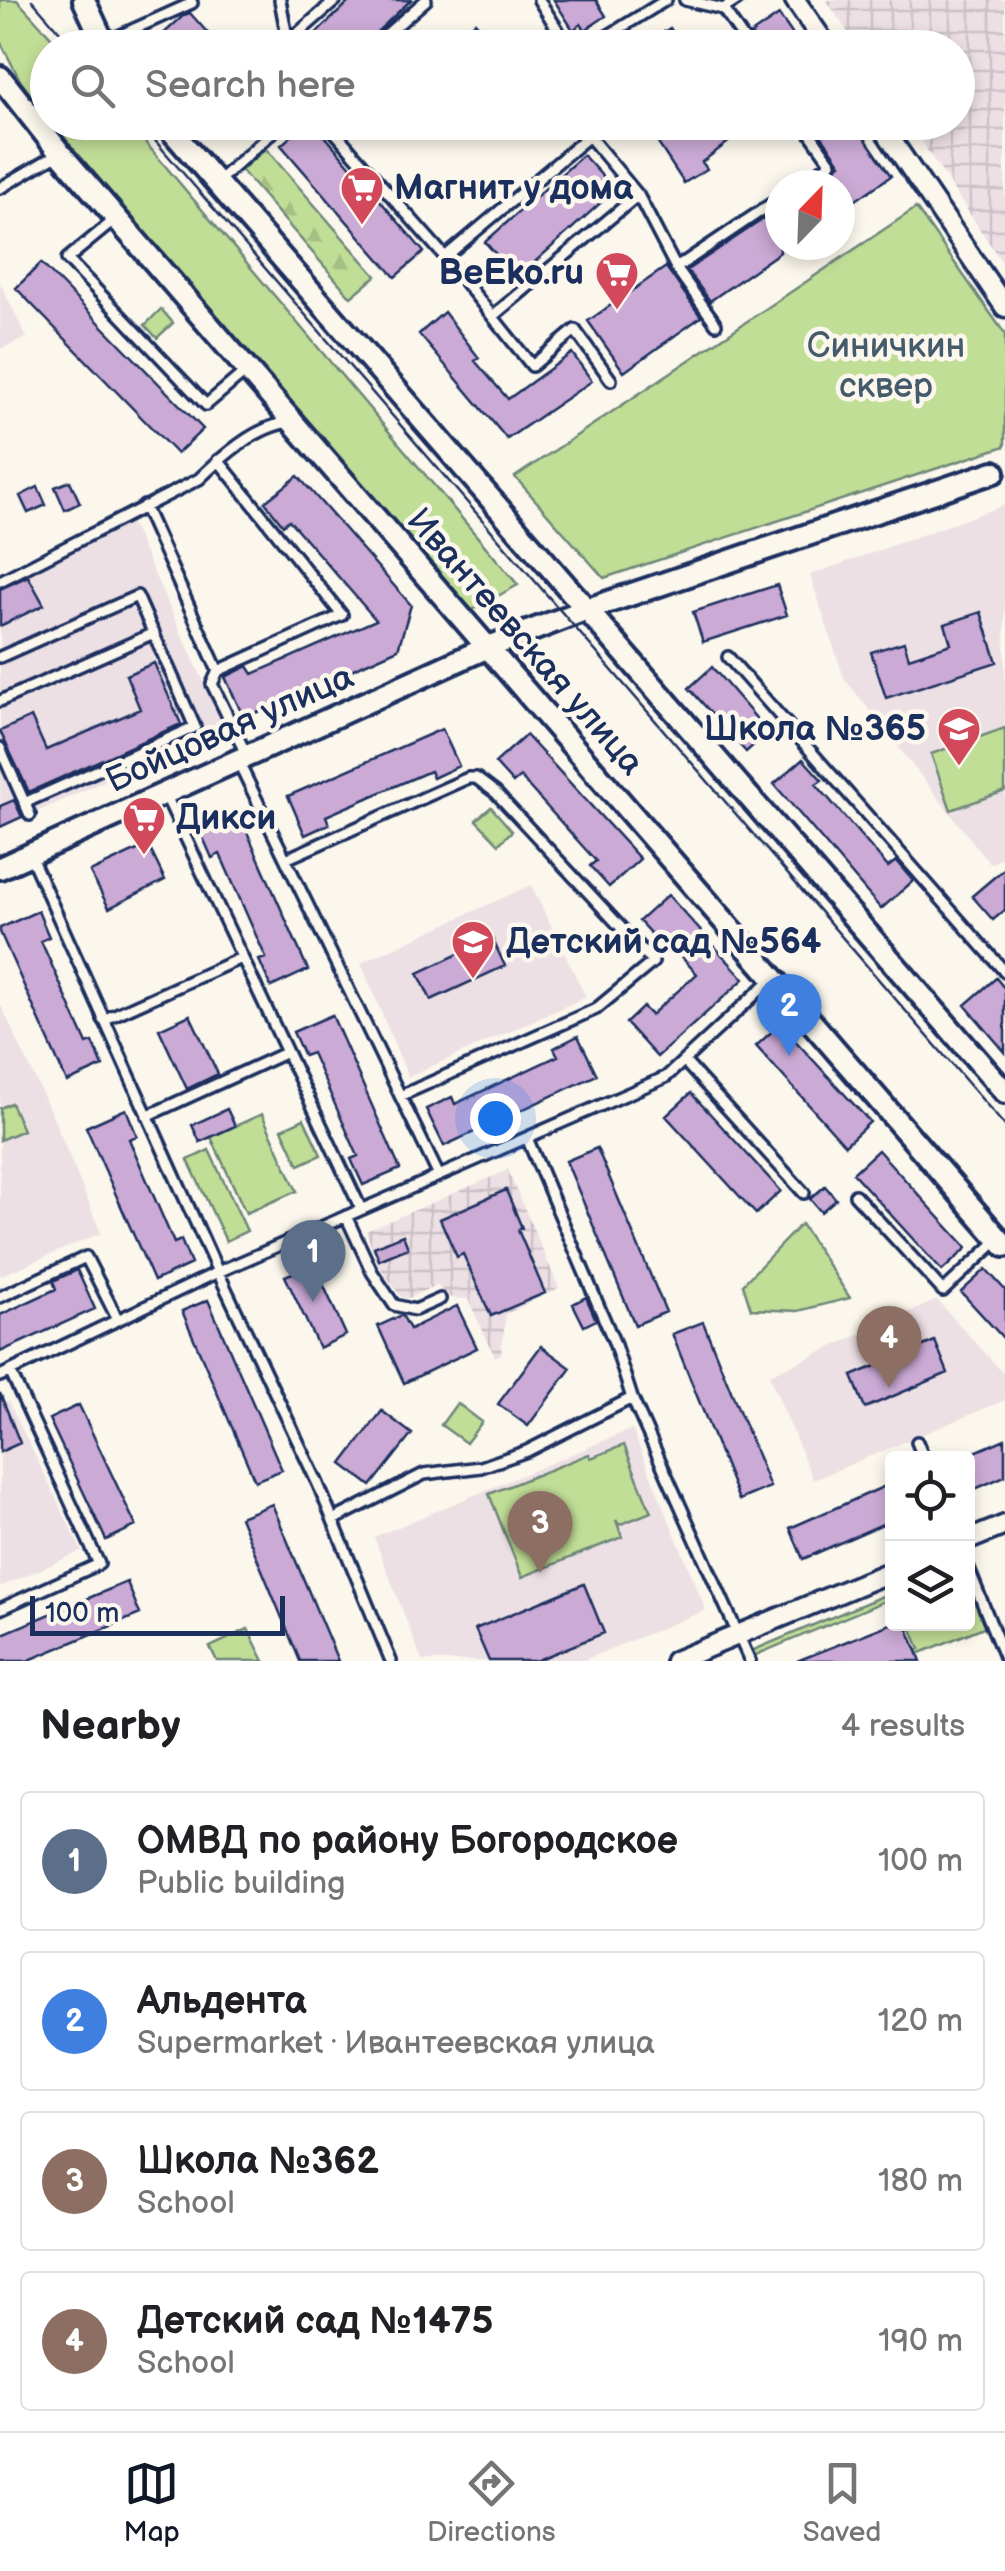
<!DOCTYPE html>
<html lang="en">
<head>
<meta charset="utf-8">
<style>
	body { margin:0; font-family:"Balsamiq Sans",sans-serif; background:#f2f2f2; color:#202124 }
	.controls { position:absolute; right:30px; bottom:30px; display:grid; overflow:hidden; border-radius:10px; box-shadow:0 5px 15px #0003 }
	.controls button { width:90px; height:90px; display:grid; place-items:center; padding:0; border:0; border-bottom:2px solid #e0e0e0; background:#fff; color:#202124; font:50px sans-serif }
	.compass { position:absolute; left:765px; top:170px; width:90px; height:90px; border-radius:50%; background:#fff; box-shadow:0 5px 15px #0003; rotate:23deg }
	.scale { position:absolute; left:30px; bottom:25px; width:255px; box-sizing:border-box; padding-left:10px; border:5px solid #1b2f5e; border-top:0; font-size:28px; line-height:35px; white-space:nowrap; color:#1b2f5e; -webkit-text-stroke:8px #fbf7ec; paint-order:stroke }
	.you { position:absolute; left:495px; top:1118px; width:35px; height:35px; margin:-25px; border:8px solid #fff; border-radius:50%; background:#1a73e8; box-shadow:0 0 0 15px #1a73e833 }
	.badge { display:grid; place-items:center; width:65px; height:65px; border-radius:50%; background:#111827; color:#fff; font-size:32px; font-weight:700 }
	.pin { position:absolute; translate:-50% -82px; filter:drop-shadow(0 2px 5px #0008) }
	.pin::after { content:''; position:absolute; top:52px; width:35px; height:30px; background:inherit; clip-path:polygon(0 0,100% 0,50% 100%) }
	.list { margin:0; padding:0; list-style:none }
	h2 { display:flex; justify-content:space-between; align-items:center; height:130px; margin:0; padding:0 40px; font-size:42px }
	h2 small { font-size:32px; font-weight:400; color:#757577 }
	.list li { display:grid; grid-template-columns:65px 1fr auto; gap:30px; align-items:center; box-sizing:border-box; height:140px; margin:0 20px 20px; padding:0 20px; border:2px solid #e0e0e0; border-radius:10px }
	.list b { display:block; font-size:38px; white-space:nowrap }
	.list p { margin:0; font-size:32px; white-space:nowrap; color:#757577 }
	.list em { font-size:32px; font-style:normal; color:#757577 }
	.icon { flex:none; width:55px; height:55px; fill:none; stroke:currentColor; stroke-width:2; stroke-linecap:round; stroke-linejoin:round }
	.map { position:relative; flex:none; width:1005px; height:1661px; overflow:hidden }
	.search { position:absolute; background:#fff; box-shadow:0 5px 15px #0003; left:30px; right:30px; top:30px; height:110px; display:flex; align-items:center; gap:25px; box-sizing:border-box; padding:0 35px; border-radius:55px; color:#757577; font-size:38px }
	.sheet { height:770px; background:#fff }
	nav { display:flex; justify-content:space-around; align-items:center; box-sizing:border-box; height:140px; border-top:2px solid #e0e0e0; background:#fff; font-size:28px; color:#757577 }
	nav a { display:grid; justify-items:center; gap:5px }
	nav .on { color:#111827 }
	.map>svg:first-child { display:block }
	.built { fill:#ede0e5 }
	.industrial { fill:url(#industrial-grid) }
	.green { fill:#c1de96; stroke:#6e867a; stroke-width:2.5 }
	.forest { fill:url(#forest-firs); stroke:#6e867a; stroke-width:2.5 }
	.building { fill:#cbaad5; stroke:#1b2f5e; stroke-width:2.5 }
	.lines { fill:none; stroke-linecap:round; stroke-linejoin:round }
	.service-casing { stroke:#1b2f5e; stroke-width:16 }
	.minor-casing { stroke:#1b2f5e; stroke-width:25 }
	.tertiary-casing { stroke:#1b2f5e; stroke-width:28 }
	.service { stroke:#fbf7ec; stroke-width:9 }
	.minor { stroke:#fbf7ec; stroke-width:18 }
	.tertiary { stroke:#fbf7ec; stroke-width:20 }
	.tram { stroke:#1b2f5e; stroke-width:2.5 }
	.labels { text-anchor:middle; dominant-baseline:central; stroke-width:9; stroke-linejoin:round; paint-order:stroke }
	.poi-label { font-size:35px; font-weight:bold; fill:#1b2f5e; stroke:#fbf7ec; text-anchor:start }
	.park-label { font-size:35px; fill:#445b6c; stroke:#fbf7ec }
	.street-label { font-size:35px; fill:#1b2f5e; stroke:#fbf7ec }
</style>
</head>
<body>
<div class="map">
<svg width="1005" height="1661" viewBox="0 0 1005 1661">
	<defs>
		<pattern id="industrial-grid" width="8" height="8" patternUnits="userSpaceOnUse" patternTransform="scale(2.5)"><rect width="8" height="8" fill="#ede0e5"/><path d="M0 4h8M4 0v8" fill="none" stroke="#cbc0c7"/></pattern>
		<pattern id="forest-firs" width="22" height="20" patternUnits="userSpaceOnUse" patternTransform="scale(2.5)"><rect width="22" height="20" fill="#c1de96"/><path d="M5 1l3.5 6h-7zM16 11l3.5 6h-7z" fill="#a5bf84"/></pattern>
	</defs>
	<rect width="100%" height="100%" fill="#fbf7ec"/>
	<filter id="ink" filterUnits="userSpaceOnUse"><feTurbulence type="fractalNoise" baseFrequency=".01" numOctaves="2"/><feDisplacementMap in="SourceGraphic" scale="20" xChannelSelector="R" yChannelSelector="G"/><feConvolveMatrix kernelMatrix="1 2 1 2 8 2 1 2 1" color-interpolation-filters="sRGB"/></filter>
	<g filter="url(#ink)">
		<path class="built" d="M0 283 27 338 0 349Z
			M1005 505V856L990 864 844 678 810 575Z
			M130 521 224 726 0 829V588Z
			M531 885 586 997 408 1077 361 963Z
			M0 1003 53 1117 101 1233 0 1276Z
			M937 1300 1005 1375V1400L813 1480 769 1375Z
			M8 1401 82 1551 0 1587V1405Z
			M632 1429 706 1610 581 1661H422L374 1537Z"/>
		<path class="industrial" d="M826 0H1005V267L909 123 958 122V48L858 47Z
			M508 1170 559 1288 506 1314 501 1354 495 1357 468 1299 451 1298 436 1285 409 1298 401 1297 377 1263 366 1231Z"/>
		<path class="green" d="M0 0H17L60 47 48 48 47 118 20 80 0 41Z
			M50 123H129L518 585 472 610Z
			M916 208 1005 334V446L604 578 515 477Z
			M161 309 173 323 157 338 145 325Z
			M1005 728V791L951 810 931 754Z
			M491 807 512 831 499 844 476 820Z
			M11 1103 23 1130 0 1140V1108Z
			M262 1114 297 1191 246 1213 211 1137Z
			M304 1119 321 1155 299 1165 282 1129Z
			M209 1150 247 1231 226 1241 188 1160Z
			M801 1224 850 1298 798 1311 751 1309 743 1284Z
			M457 1403 482 1422 466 1443 441 1425Z
			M624 1445 651 1512 619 1525 616 1520 622 1537 522 1577 489 1494 589 1454 591 1458Z
			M968 1581 986 1626 901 1661H891L920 1649 910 1624H968Z
			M892 1592V1598L751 1657 749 1652Z
			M248 1629 264 1661H217L210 1647Z"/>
		<path class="forest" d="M266 149 376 276 351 297 241 170Z"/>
		<path class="building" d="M351 0H411L360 48H301Z
			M554 0H596L606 16 585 30 581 24 573 30Z
			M190 13 221 48H148L184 15Z
			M779 15 802 48H760L751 34Z
			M475 22 499 48H446Z
			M670 28 683 48H639Z
			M307 122H313L424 252 395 277 281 145Z
			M644 122H755L702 162 707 169 684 183Z
			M812 122H854L891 176 840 211V185H813L841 164Z
			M583 155 615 190 517 278 485 242Z
			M780 208V252L710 301 687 270Z
			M41 263 203 429 177 454 16 288Z
			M666 267 701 317 624 372 588 321Z
			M444 312 479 358 475 361 508 399 572 353 592 381 507 439 419 334Z
			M298 476 411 605 398 649 244 718 225 677 248 666 253 674 376 620 289 520 283 525 265 502Z
			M70 481 80 503 65 510 55 487Z
			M38 487 46 505 28 513 20 496Z
			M28 576 44 605 0 626V589Z
			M777 585 787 615 703 642 693 612Z
			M981 612 997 662 886 698 871 652 904 642 909 658 951 644 945 624Z
			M154 663 181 724 29 792 0 731 31 717 46 750 140 709 126 675Z
			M712 667 768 732 746 752 689 688Z
			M442 729 459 766 433 778 430 771 326 816 329 824 305 835 288 796Z
			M526 735 640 859 609 887 590 866 596 861 520 777 513 783 495 763Z
			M803 759 822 780 816 784 888 867 896 861 913 881 881 909 774 784Z
			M14 800 22 817 0 827V806Z
			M240 816 308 970 271 987 259 960 266 958 220 854 212 858 201 833Z
			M148 845 165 880 109 908 90 872Z
			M1005 868V910L993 920 972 896Z
			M668 895 744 979 657 1057 626 1023 643 1007 651 1015 697 974 673 948 668 952 639 921Z
			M38 911 49 937 41 941 87 1044 93 1042 103 1066 67 1082 0 932V928Z
			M492 938 505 966 431 1000 418 973Z
			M996 978 1005 989V1052L965 1005Z
			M190 1015 218 1074 187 1089 159 1029Z
			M332 1015 400 1169 363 1185 351 1159 358 1156 312 1053 304 1056 293 1032Z
			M780 1024 870 1122 845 1145 756 1046Z
			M578 1036 597 1075 444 1146 426 1109 452 1097 455 1104 558 1056 554 1048Z
			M691 1093 781 1191 756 1214 666 1116Z
			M126 1109 137 1136 129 1139 174 1243 181 1240 191 1264 154 1281 86 1127Z
			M227 1109 235 1126 200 1142 192 1125Z
			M597 1148 666 1312 635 1325 566 1161Z
			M878 1150 967 1248 942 1271 853 1173Z
			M825 1186 836 1199 821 1212 810 1199Z
			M506 1190 522 1228 518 1230 545 1293 491 1316 463 1254 457 1257 440 1219Z
			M403 1235 408 1248 379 1260 374 1247Z
			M314 1264 346 1335 319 1348 285 1276Z
			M986 1269 1005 1290V1340L961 1292Z
			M77 1270 95 1309 0 1352V1315L56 1289 53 1281Z
			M586 1297 596 1320 584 1326 573 1304Z
			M208 1300 282 1470 255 1481 182 1311Z
			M457 1306 477 1348 404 1383 378 1326 402 1315 410 1329Z
			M703 1322 770 1487 739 1500 672 1334Z
			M935 1341 948 1373 865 1408 852 1376Z
			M541 1346 571 1368 528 1426 498 1404Z
			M0 1393 20 1443 0 1452Z
			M79 1405 136 1526 106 1540 49 1419Z
			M382 1411 412 1434 371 1486 342 1464Z
			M1005 1439V1476L968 1492V1455Z
			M892 1483V1520L803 1559 790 1528Z
			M272 1504 298 1566 338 1661H300L240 1517Z
			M127 1582 140 1614 27 1661H0V1635Z
			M584 1584 604 1633 535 1661H489L475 1629Z
			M890 1624H906L921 1661H797Z"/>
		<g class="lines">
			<defs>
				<path id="service" d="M280 0 288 42 292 48
					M539 0 569 48
					M685 0 723 9
					M737 0 723 9 750 48
					M288 42 336 0
					M103 43 192 3 190 0
					M371 48 426 0
					M588 48 666 0
					M326 122 445 257 532 366 575 330 611 380
					M218 181 284 122
					M799 185 831 163 802 122
					M0 188 58 154
					M117 218 67 259 206 405 246 371
					M445 257 589 136 638 195 676 268 716 324
					M676 268 780 198
					M494 315 638 195
					M144 506 218 671 212 684 246 754
					M0 581 199 479C223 456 255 427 289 422
					M0 657 137 596 195 727 24 803
					M728 657 1005 972
					M218 671 342 615 218 460
					M0 701 154 633
					M0 748 30 815
					M238 761 439 1176
					M166 796 361 1209
					M31 857 218 1272 318 1484 391 1661
					M286 859 468 778H476L496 793 653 962 596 1009 400 1096
					M103 1020 241 958
					M684 1061 804 1193
					M147 1116 287 1052
					M527 1138 614 1342 632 1398
					M855 1195 943 1291 997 1241
					M346 1216 372 1272 394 1305 415 1310 440 1299
					M0 1297 86 1257 118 1320
					M0 1376 218 1272 666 1077 773 978
					M917 1442 924 1459
					M333 1520 424 1474 481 1467 527 1451 632 1398 750 1661
					M968 1567 1005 1659
					M0 1609 99 1564 10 1371"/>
				<path id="minor" d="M795 0 828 48
					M879 122 1005 307
					M968 1540 1005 1525
					M675 1661 892 1571"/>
				<path id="tertiary" d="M84 0 106 48
					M0 77 60 153 1005 1246
					M164 122 1005 1092
					M0 868 486 648 585 610 994 472"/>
			</defs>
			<use href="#service" class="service-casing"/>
			<use href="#minor" class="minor-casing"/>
			<use href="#tertiary" class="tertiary-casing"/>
			<use href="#service" class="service"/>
			<use href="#minor" class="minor"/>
			<use href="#tertiary" class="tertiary"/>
			<path class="tram" d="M32 0 74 48
				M139 122 1005 1126"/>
		</g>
	</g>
	<defs>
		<symbol id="supermarket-pin" viewBox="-11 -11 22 30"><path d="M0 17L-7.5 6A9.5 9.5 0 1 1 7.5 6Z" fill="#d1495b" stroke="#fbf7ec"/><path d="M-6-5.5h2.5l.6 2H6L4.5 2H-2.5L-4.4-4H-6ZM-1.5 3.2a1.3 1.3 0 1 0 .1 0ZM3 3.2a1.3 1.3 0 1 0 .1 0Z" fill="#fff"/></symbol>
		<symbol id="school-pin" viewBox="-11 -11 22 30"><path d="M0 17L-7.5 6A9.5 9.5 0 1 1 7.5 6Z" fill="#d1495b" stroke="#fbf7ec"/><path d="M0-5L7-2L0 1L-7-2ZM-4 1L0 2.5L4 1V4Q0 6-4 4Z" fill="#fff"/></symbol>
	</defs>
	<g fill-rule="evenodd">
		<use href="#supermarket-pin" x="337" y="163" width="50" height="68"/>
		<use href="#supermarket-pin" x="592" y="248" width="50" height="68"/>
		<use href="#school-pin" x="934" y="704" width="50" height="68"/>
		<use href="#supermarket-pin" x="119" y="793" width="50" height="68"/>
		<use href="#school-pin" x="448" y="917" width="50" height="68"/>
	</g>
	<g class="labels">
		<g class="poi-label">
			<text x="394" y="188">Магнит у дома</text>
			<text x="584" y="273" text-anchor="end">BeEko.ru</text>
			<text x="926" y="729" text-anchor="end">Школа №365</text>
			<text x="176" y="818">Дикси</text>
			<text x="506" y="942">Детский сад №564</text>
		</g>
		<g class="park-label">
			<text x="886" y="346">Синичкин<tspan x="886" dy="40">сквер</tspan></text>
		</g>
		<g class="street-label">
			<text transform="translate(525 642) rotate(49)">Ивантеевская улица</text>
			<text transform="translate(230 729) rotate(-24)">Бойцовая улица</text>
		</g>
	</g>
</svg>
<div class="controls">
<button><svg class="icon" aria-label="locate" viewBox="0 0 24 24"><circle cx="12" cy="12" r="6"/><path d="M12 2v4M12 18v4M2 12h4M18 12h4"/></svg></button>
<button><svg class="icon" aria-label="layers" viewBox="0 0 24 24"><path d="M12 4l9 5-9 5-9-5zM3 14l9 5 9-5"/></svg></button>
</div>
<svg class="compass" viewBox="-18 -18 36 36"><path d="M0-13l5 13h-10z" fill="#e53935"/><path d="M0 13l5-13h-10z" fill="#757577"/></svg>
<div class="scale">100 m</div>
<div class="you"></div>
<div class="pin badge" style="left:313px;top:1302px;background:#5c6f8a">1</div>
<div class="pin badge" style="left:789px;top:1056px;background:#3f7fe0">2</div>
<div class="pin badge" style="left:540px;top:1573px;background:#8d6e63">3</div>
<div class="pin badge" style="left:889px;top:1388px;background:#8d6e63">4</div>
<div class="search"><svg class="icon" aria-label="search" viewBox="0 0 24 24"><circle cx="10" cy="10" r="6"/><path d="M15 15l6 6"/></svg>Search here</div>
</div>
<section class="sheet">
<h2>Nearby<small>4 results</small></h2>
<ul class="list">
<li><span class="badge" style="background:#5c6f8a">1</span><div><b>ОМВД по району Богородское</b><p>Public building</p></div><em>100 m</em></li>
<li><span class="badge" style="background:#3f7fe0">2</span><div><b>Альдента</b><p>Supermarket · Ивантеевская улица</p></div><em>120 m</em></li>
<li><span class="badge" style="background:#8d6e63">3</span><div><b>Школа №362</b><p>School</p></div><em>180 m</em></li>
<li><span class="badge" style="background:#8d6e63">4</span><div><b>Детский сад №1475</b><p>School</p></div><em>190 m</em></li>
</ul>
</section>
<nav>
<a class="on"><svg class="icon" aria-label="map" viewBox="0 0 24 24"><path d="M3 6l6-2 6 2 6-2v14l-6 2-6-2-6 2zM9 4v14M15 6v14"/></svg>Map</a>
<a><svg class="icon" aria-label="directions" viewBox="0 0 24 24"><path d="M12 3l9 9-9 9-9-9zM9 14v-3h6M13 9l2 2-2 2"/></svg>Directions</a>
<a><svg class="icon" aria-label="saved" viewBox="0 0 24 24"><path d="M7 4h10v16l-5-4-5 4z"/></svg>Saved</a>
</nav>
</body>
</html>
